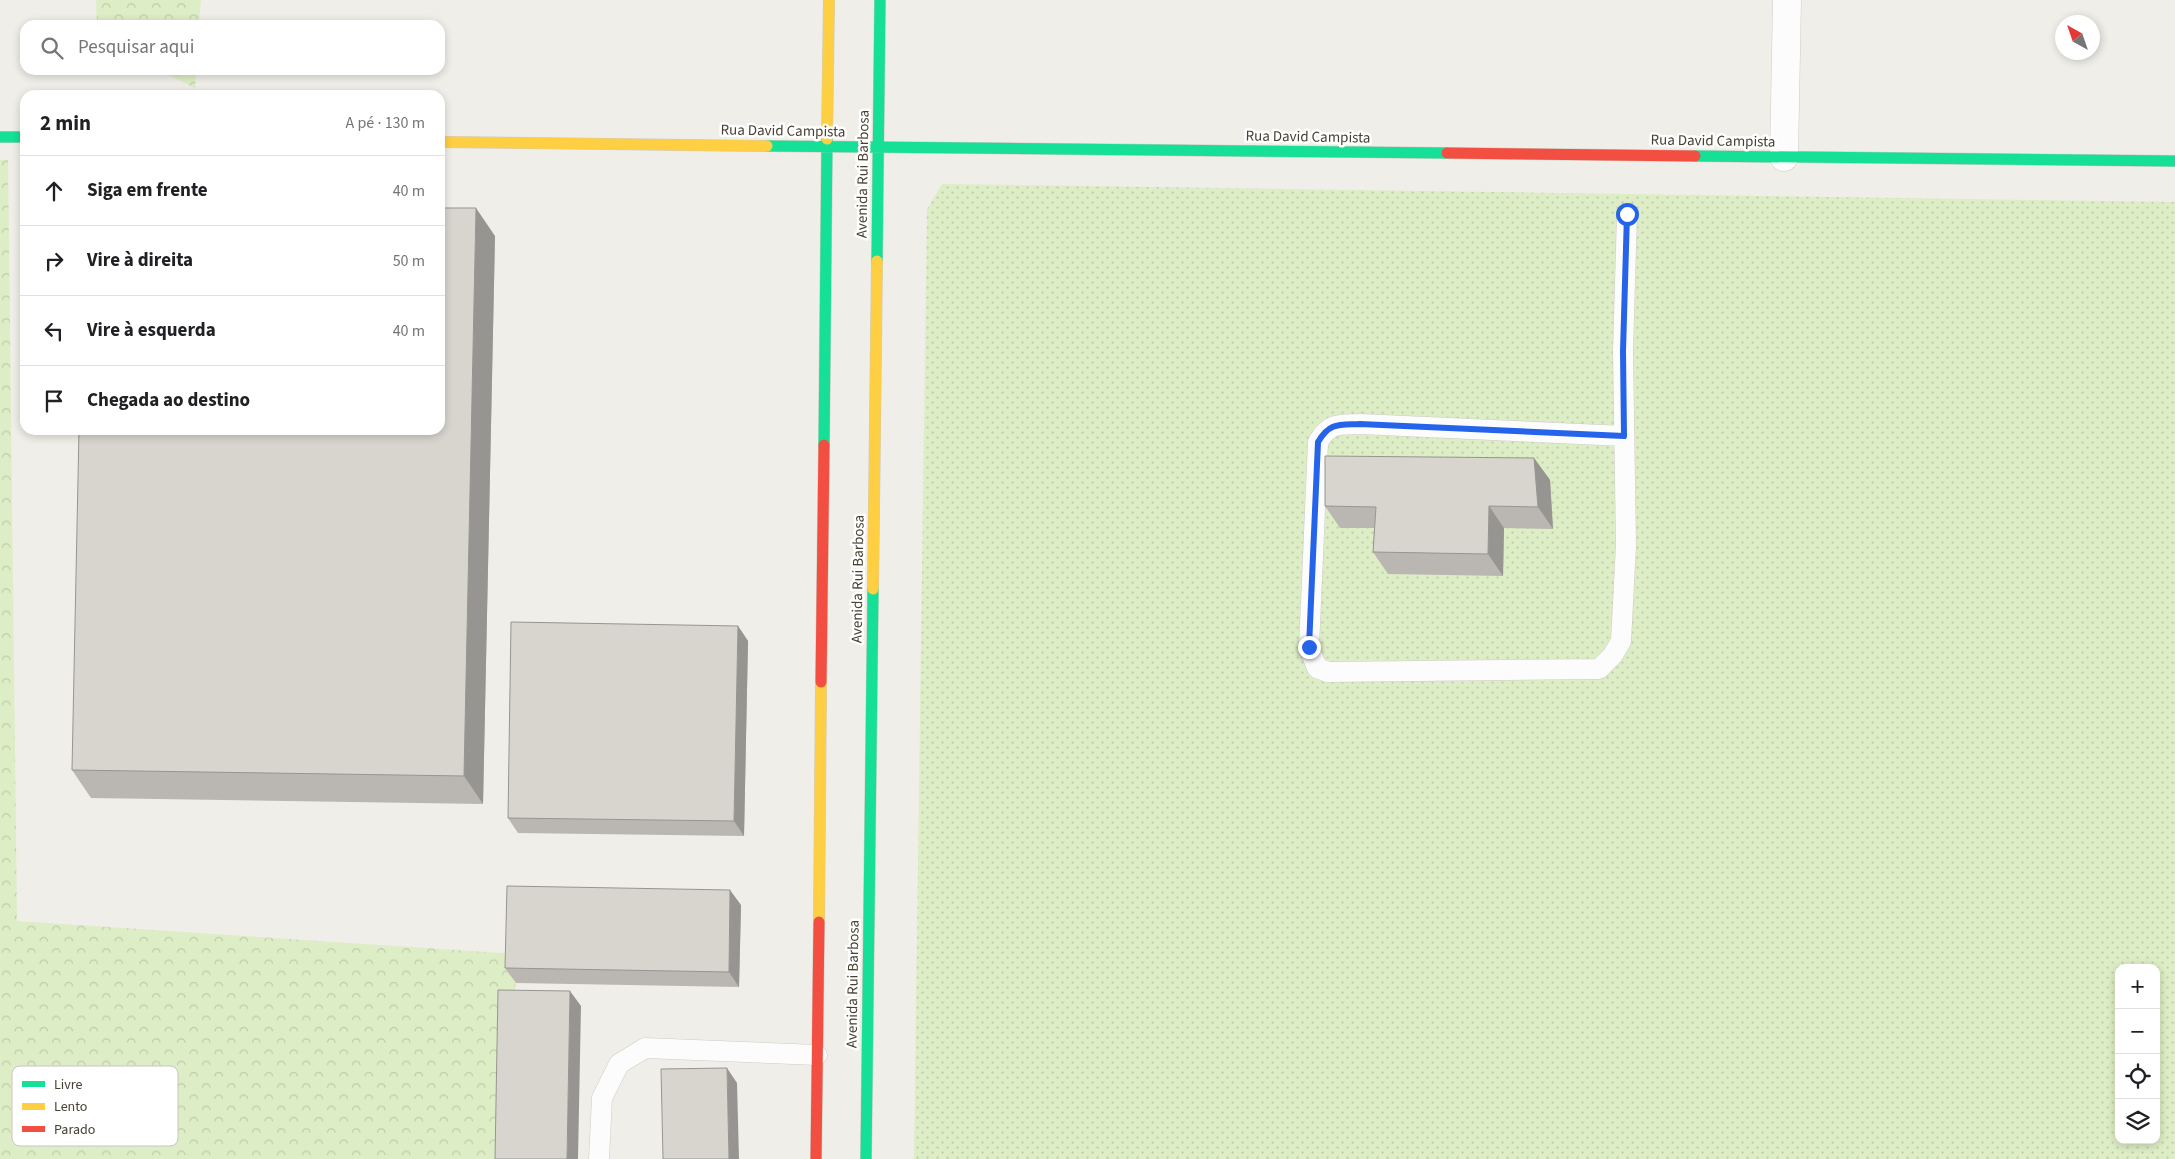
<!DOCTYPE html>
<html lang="pt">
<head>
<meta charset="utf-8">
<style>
	body { margin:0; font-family:"Source Sans 3",sans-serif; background:#f2f2f2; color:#202124 }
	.controls { position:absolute; right:15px; bottom:15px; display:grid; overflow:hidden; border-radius:10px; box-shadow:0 2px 8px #0003 }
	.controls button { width:45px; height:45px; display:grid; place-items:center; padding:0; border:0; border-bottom:1px solid #e0e0e0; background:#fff; color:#202124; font:25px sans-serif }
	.compass { position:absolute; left:2055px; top:15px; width:45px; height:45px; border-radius:50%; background:#fff; box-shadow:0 2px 8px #0003; rotate:320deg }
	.stop { position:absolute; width:15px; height:15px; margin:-11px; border:4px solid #2563eb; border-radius:50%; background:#fff }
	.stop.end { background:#2563eb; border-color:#fff; box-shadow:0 1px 5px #0008 }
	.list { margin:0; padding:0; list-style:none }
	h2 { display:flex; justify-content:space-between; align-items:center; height:65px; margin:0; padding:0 20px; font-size:21px }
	h2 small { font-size:16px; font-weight:400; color:#757577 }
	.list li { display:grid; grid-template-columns:32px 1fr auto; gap:15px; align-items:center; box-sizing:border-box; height:70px; padding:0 20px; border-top:1px solid #e0e0e0 }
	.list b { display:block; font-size:19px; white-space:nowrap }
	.list em { font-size:16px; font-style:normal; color:#757577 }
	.icon { flex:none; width:28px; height:28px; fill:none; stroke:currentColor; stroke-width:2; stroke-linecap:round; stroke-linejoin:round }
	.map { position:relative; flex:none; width:2175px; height:1159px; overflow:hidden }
	.search { position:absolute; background:#fff; box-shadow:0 2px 8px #0003; left:20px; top:20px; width:425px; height:55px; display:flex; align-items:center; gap:12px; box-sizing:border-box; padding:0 18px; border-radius:15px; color:#757577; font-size:19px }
	.panel { position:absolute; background:#fff; box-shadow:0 2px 8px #0003; left:20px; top:90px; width:425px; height:345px; border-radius:15px }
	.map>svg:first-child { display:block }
	.grass { fill:url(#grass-dots); fill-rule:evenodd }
	.forest { fill:url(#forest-crowns) }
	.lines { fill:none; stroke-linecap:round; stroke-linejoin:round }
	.lane-casing { stroke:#ceccc6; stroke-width:21 }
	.street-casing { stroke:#ceccc6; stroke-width:29 }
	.fast-casing { stroke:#d0cbbe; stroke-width:12 }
	.slow-casing { stroke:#d0cbbe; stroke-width:12 }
	.jam-casing { stroke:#d0cbbe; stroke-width:12 }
	.lane { stroke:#fdfcfc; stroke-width:20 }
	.street { stroke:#fdfcfc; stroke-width:28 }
	.fast { stroke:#16e098; stroke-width:11 }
	.slow { stroke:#ffcf43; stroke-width:11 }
	.jam { stroke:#f24e42; stroke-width:11 }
	.wall { fill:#bab7b2 }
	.shaded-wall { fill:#979591 }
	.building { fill:#d8d5cf; stroke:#979591 }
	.route { stroke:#2563eb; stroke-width:6 }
	.labels { text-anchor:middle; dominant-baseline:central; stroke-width:5; stroke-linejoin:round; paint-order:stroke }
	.street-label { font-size:15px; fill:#474033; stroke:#fff }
	.key { fill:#fff; stroke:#c8c6c2; stroke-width:1 }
	.key-label { font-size:14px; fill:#474033 }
</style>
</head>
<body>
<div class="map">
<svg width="2175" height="1159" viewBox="0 0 2175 1159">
	<defs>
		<pattern id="grass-dots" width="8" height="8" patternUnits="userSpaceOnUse" patternTransform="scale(1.25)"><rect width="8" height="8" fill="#ddedc5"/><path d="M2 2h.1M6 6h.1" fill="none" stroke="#bfccaa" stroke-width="1.8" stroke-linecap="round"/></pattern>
		<pattern id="forest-crowns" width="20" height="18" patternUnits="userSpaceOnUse" patternTransform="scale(1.25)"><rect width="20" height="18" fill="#ddedc5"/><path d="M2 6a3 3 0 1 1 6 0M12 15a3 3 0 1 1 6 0" fill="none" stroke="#bfccaa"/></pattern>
	</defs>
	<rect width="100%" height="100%" fill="#f0eee8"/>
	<path class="grass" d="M942 184 2175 202V1159H914L927 209ZM2119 968H2156V1140H2119Z"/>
	<path class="forest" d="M96 0H201L199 25H97Z
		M158 70H196L195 88Z
		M0 160H8L17 921 516 954 512 1159H0Z"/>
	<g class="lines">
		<defs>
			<path id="lane" d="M1624 436 1360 424C1339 425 1330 422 1318 442L1309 647 1317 668 1328 672 1599 669 1613 655 1621 641 1626 545 1623 351 1627 214
				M599 1159 602 1098 619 1064 645 1048 817 1055"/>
			<path id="street" d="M1784 157 1787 0"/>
			<path id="fast" d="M0 137H25
				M767 146 1447 153
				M1695 156 2175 161
				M877 261 880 0
				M824 445 827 139
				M866 1159 873 589"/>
			<path id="slow" d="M827 139 829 0
				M440 142 767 146
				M873 589 877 261
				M819 922 821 682"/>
			<path id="jam" d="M1447 153 1695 156
				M821 682 824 445
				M816 1159 819 922"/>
		</defs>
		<use href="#lane" class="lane-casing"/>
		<use href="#street" class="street-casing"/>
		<use href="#fast" class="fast-casing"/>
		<use href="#slow" class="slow-casing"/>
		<use href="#jam" class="jam-casing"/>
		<use href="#lane" class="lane"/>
		<use href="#street" class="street"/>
		<use href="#fast" class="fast"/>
		<use href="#slow" class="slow"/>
		<use href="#jam" class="jam"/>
	</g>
	<path class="wall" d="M495 236 483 804 91 798 72 770Z
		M1534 458 1550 480 1553 529 1504 528 1503 576 1388 574 1373 552 1374 528H1340L1325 506Z
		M738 626 748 641 744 836 518 833 508 818Z
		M741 905 739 987 516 983 505 968Z"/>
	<path class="shaded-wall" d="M476 208 495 236 483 804 464 776Z
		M1534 458 1550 480 1553 529 1538 507Z
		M1489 506 1504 528 1503 576 1488 554Z
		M738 626 748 641 744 836 734 821Z
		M730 890 741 905 739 987 729 972Z
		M570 991 581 1006 578 1159H567Z
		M727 1068 737 1083 739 1159H729Z"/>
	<path class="building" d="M440 208H476L464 776 72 770 79 430H440Z
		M1325 456 1534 458 1538 507 1489 506 1488 554 1373 552 1376 507 1325 506Z
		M511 622 738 626 734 821 508 818Z
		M507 886 730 890 729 972 505 968Z
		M498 990 570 991 567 1159H495Z
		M727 1068 729 1159H663L661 1069Z"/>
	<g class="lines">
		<path class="route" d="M1309 647 1318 442C1330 422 1339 425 1360 424L1624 436 1623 351 1627 214"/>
	</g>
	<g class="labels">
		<g class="street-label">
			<text transform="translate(783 131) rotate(1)">Rua David Campista</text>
			<text transform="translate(1308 137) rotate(1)">Rua David Campista</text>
			<text transform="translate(1713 141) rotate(1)">Rua David Campista</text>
			<text transform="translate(863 174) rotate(-89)">Avenida Rui Barbosa</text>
			<text transform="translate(858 579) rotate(-89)">Avenida Rui Barbosa</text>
			<text transform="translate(853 984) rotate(-89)">Avenida Rui Barbosa</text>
		</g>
	</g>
	<rect x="12" y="1066" width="166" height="80" rx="8" class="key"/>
	<rect x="22" y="1081" width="23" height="6" fill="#16e098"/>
	<rect x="22" y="1103" width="23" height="7" fill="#ffcf43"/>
	<rect x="22" y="1126" width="23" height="6" fill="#f24e42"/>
	<g class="key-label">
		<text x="54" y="1089">Livre</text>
		<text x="54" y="1111">Lento</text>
		<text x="54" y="1134">Parado</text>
	</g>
</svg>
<div class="controls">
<button>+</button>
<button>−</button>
<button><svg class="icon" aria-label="locate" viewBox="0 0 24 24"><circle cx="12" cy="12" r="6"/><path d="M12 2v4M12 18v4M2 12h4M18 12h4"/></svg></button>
<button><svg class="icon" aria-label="layers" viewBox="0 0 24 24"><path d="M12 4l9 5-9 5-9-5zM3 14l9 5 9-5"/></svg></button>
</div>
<svg class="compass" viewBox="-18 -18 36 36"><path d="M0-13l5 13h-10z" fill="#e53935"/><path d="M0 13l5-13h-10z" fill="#757577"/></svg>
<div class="stop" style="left:1627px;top:214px"></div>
<div class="stop end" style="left:1309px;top:647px"></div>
<div class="search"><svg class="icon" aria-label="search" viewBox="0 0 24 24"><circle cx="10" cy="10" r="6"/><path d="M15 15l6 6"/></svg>Pesquisar aqui</div>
<section class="panel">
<h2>2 min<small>A pé · 130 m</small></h2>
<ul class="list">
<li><svg class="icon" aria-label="ahead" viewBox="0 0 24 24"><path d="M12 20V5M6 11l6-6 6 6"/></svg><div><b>Siga em frente</b></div><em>40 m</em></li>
<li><svg class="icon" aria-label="right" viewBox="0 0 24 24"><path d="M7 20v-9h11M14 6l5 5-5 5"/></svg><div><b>Vire à direita</b></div><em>50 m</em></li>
<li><svg class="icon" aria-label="left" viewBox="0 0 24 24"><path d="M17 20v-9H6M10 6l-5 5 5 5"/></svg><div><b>Vire à esquerda</b></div><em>40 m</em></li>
<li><svg class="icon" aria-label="arrive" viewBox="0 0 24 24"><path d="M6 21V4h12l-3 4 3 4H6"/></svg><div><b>Chegada ao destino</b></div></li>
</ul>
</section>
</div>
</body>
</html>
